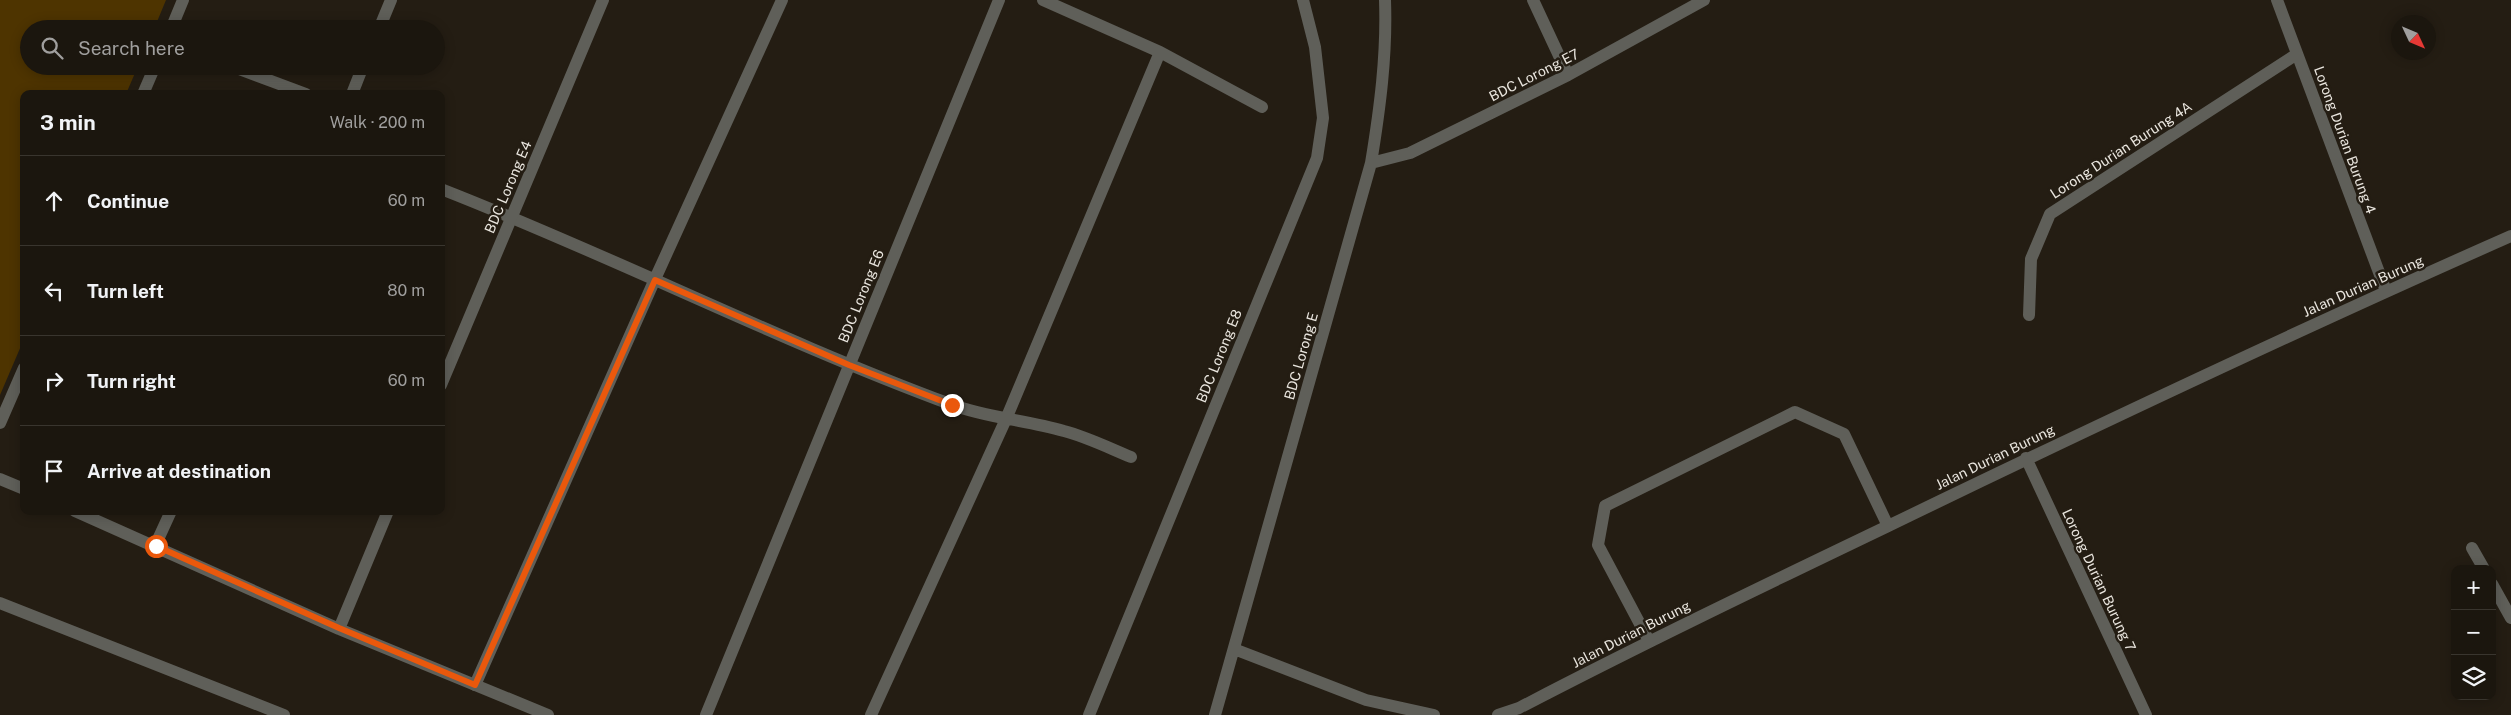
<!DOCTYPE html>
<html lang="en">
<head>
<meta charset="utf-8">
<style>
	body { margin:0; font-family:"Public Sans",sans-serif; background:#241f17; color:#f1f3f6 }
	.controls { position:absolute; right:15px; bottom:15px; display:grid; overflow:hidden; border-radius:10px; box-shadow:0 2px 12px #0003 }
	.controls button { width:45px; height:45px; display:grid; place-items:center; padding:0; border:0; border-bottom:1px solid #39352e; background:#1b160e; color:#f1f3f6; font:25px sans-serif }
	.compass { position:absolute; left:2391px; top:15px; width:45px; height:45px; border-radius:50%; background:#1b160e; box-shadow:0 2px 12px #0003; rotate:134deg }
	.stop { position:absolute; width:15px; height:15px; margin:-11px; border:4px solid #ea580c; border-radius:50%; background:#fff }
	.stop.end { background:#ea580c; border-color:#fff; box-shadow:0 1px 5px #0008 }
	.list { margin:0; padding:0; list-style:none }
	h2 { display:flex; justify-content:space-between; align-items:center; height:65px; margin:0; padding:0 20px; font-size:21px }
	h2 small { font-size:16px; font-weight:400; color:#a09f9e }
	.list li { display:grid; grid-template-columns:32px 1fr auto; gap:15px; align-items:center; box-sizing:border-box; height:90px; padding:0 20px; border-top:1px solid #39352e }
	.list b { display:block; font-size:19px; white-space:nowrap }
	.list em { font-size:16px; font-style:normal; color:#a09f9e }
	.icon { flex:none; width:28px; height:28px; fill:none; stroke:currentColor; stroke-width:2; stroke-linecap:round; stroke-linejoin:round }
	.map { position:relative; flex:none; width:2511px; height:715px; overflow:hidden }
	.search { position:absolute; background:#1b160e; box-shadow:0 2px 12px #0003; left:20px; top:20px; width:425px; height:55px; display:flex; align-items:center; gap:12px; box-sizing:border-box; padding:0 18px; border-radius:28px; color:#a09f9e; font-size:19px }
	.panel { position:absolute; background:#1b160e; box-shadow:0 2px 12px #0003; left:20px; top:90px; width:425px; height:425px; border-radius:10px }
	.map>svg:first-child { display:block }
	.green { fill:#4e3400 }
	.lines { fill:none; stroke-linecap:round; stroke-linejoin:round }
	.service { stroke:#5f5f59; stroke-width:12 }
	.minor { stroke:#5f5f59; stroke-width:12 }
	.route { stroke:#ea580c; stroke-width:6 }
	.labels { text-anchor:middle; dominant-baseline:central; stroke-width:5; stroke-linejoin:round; paint-order:stroke }
	.street-label { font-size:14px; fill:#eae6df; stroke:#241d13 }
</style>
</head>
<body>
<div class="map">
<svg width="2511" height="715" viewBox="0 0 2511 715">
	<rect width="100%" height="100%" fill="#241d13"/>
	<path class="green" d="M0 0H166L154 29H29V66H138L126 94H24V339L0 395Z"/>
	<g class="lines">
		<path class="service" d="M1043 0 1160 52 1262 107
			M379 29 391 0
			M231 66 306 94
			M352 94 363 66
			M441 189C613 256 777 340 950 404 987 418 1026 420 1064 431 1087 437 1109 448 1131 457
			M155 546 171 511
			M0 603 284 715
			M475 685 655 279 782 0
			M871 715 1006 419 1160 52"/>
		<path class="minor" d="M1533 0 1568 75
			M2277 0 2386 291
			M171 29 183 0
			M143 94 155 66
			M1371 163 1410 153 1568 75 1704 0
			M2029 315 2031 259 2050 214 2297 54
			M441 385 603 0
			M0 423 24 368
			M2026 458 2146 715
			M0 479 24 489
			M75 511 339 629 548 715
			M2472 548 2484 569
			M2492 584 2511 618
			M339 629 388 511
			M1649 641 1598 545 1605 506 1795 412 1844 434 1888 526
			M1234 649 1366 700 1434 715
			M706 715 999 0
			M1089 715 1317 158 1323 118 1315 47 1303 0
			M1215 715 1371 163C1380 108 1387 55 1385 0
			M1498 715 1519 708C1640 645 1763 586 1886 527 2093 427 2300 329 2511 236"/>
	</g>
	<g class="lines">
		<path class="route" d="M156 546 339 628 475 685 655 280 849 365 952 405"/>
	</g>
	<g class="labels">
		<g class="street-label">
			<text transform="translate(1534 75) rotate(-27)">BDC Lorong E7</text>
			<text transform="translate(2345 140) rotate(70)">Lorong Durian Burung 4</text>
			<text transform="translate(2121 150) rotate(-33)">Lorong Durian Burung 4A</text>
			<text transform="translate(508 187) rotate(-67)">BDC Lorong E4</text>
			<text transform="translate(2363 286) rotate(-24)">Jalan Durian Burung</text>
			<text transform="translate(861 296) rotate(-68)">BDC Lorong E6</text>
			<text transform="translate(1219 356) rotate(-68)">BDC Lorong E8</text>
			<text transform="translate(1301 356) rotate(-74)">BDC Lorong E</text>
			<text transform="translate(1995 457) rotate(-26)">Jalan Durian Burung</text>
			<text transform="translate(2099 580) rotate(65)">Lorong Durian Burung 7</text>
			<text transform="translate(1631 634) rotate(-27)">Jalan Durian Burung</text>
		</g>
	</g>
</svg>
<div class="controls">
<button>+</button>
<button>−</button>
<button><svg class="icon" aria-label="layers" viewBox="0 0 24 24"><path d="M12 4l9 5-9 5-9-5zM3 14l9 5 9-5"/></svg></button>
</div>
<svg class="compass" viewBox="-18 -18 36 36"><path d="M0-13l5 13h-10z" fill="#e53935"/><path d="M0 13l5-13h-10z" fill="#a09f9e"/></svg>
<div class="stop" style="left:156px;top:546px"></div>
<div class="stop end" style="left:952px;top:405px"></div>
<div class="search"><svg class="icon" aria-label="search" viewBox="0 0 24 24"><circle cx="10" cy="10" r="6"/><path d="M15 15l6 6"/></svg>Search here</div>
<section class="panel">
<h2>3 min<small>Walk · 200 m</small></h2>
<ul class="list">
<li><svg class="icon" aria-label="ahead" viewBox="0 0 24 24"><path d="M12 20V5M6 11l6-6 6 6"/></svg><div><b>Continue</b></div><em>60 m</em></li>
<li><svg class="icon" aria-label="left" viewBox="0 0 24 24"><path d="M17 20v-9H6M10 6l-5 5 5 5"/></svg><div><b>Turn left</b></div><em>80 m</em></li>
<li><svg class="icon" aria-label="right" viewBox="0 0 24 24"><path d="M7 20v-9h11M14 6l5 5-5 5"/></svg><div><b>Turn right</b></div><em>60 m</em></li>
<li><svg class="icon" aria-label="arrive" viewBox="0 0 24 24"><path d="M6 21V4h12l-3 4 3 4H6"/></svg><div><b>Arrive at destination</b></div></li>
</ul>
</section>
</div>
</body>
</html>
